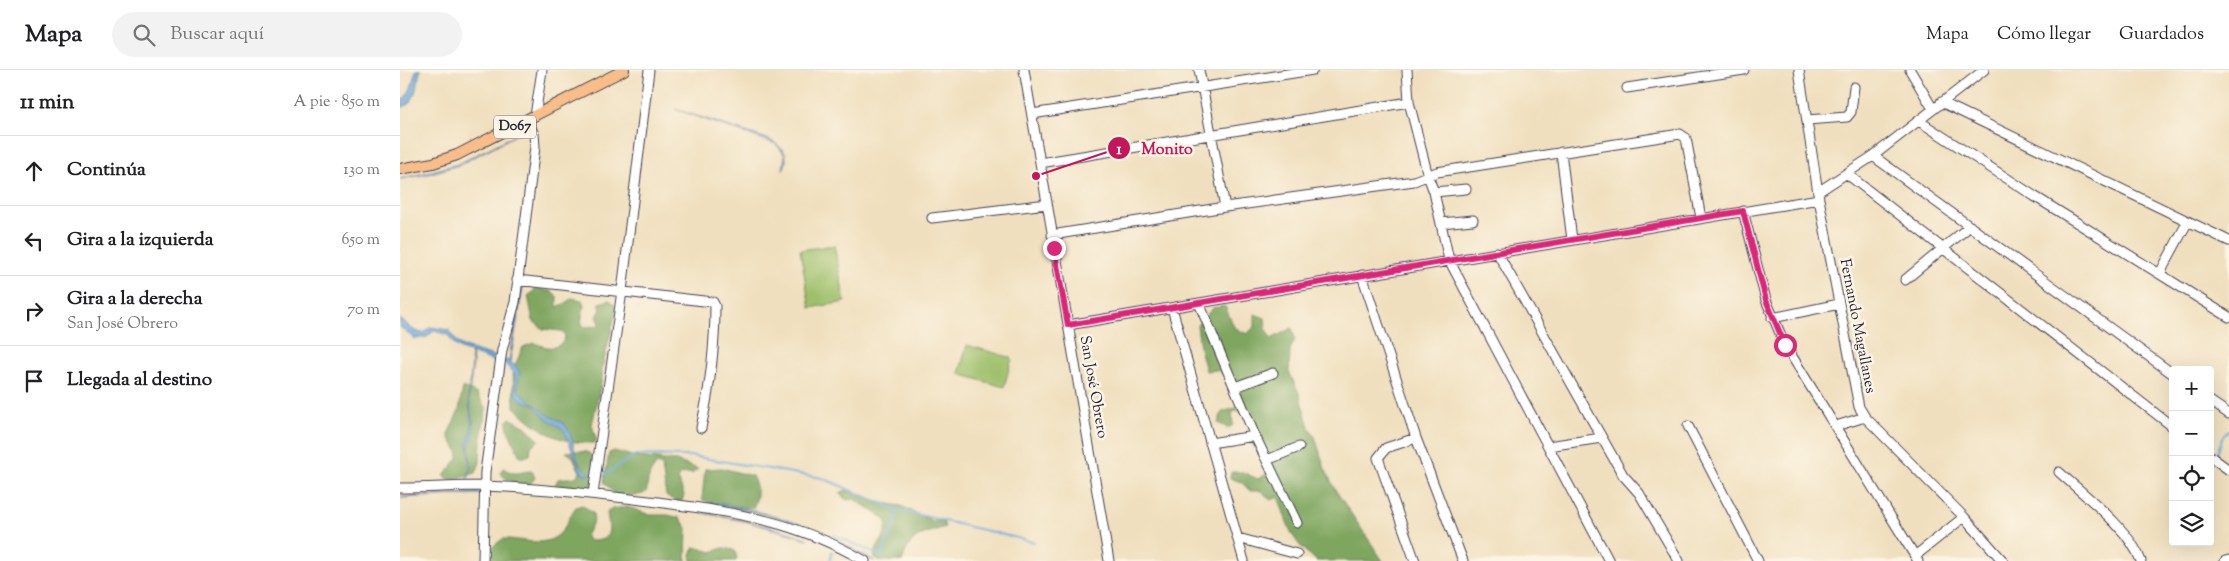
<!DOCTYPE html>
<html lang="es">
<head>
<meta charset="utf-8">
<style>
	body { margin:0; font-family:"Sorts Mill Goudy",serif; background:#f2f2f2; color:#202124 }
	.controls { position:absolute; right:15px; bottom:15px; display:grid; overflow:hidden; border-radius:5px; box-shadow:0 5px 20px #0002 }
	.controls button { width:45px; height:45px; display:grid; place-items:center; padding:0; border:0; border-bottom:1px solid #e0e0e0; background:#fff; color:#202124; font:25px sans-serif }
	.stop { position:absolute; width:15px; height:15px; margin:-11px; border:4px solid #db2777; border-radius:50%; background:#fff }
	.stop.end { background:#db2777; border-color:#fff; box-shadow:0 1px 5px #0008 }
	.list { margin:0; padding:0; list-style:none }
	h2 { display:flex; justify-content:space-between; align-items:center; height:65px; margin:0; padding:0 20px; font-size:21px }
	h2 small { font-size:16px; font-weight:400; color:#757577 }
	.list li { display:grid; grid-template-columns:32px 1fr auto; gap:15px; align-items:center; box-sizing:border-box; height:70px; padding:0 20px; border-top:1px solid #e0e0e0 }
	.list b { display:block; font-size:19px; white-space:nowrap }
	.list p { margin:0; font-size:16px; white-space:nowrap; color:#757577 }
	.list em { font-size:16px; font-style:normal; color:#757577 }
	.icon { flex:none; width:28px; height:28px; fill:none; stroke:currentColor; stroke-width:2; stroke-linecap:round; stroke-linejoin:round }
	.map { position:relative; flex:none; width:1829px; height:491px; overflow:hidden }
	header { display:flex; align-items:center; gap:30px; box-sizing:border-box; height:70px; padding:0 25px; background:#fff; border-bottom:1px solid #e0e0e0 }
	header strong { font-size:24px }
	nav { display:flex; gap:28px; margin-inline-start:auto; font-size:18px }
	.search { width:350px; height:45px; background:#f2f2f2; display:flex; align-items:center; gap:12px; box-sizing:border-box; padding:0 18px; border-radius:28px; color:#757577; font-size:19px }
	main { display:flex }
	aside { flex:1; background:#fff }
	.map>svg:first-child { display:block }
	.green { fill:#9ec06a; stroke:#607152 }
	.forest { fill:#7ea65e; stroke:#50644c }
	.water { fill:#67a7da; stroke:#44648a }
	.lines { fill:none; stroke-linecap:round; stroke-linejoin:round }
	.stream { stroke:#67a7da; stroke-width:2 }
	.minor-casing { stroke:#413e4f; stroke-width:11 }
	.major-casing { stroke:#413e4f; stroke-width:12 }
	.minor { stroke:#fff; stroke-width:9 }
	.major { stroke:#f8bd89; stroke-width:10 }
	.route { stroke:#db2777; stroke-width:6 }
	.labels { text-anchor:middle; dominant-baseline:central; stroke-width:5; stroke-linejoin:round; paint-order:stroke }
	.shield { fill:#fcf5e5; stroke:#63616e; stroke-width:1 }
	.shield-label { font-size:14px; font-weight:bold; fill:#22223b }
	.street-label { font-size:15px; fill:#22223b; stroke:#fcf5e5 }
	.leader { fill:none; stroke:#c2185b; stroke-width:2 }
	.callout-dot { fill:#c2185b; stroke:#fcf5e5; stroke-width:2 }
	.mark-label { font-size:15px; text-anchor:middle; font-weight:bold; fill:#fff }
	.callout-label { font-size:16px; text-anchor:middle; font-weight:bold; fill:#c2185b; stroke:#fcf5e5; stroke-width:5; stroke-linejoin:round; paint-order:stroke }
</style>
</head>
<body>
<header>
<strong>Mapa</strong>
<div class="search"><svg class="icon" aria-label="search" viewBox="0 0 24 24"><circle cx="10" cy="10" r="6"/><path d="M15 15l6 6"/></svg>Buscar aquí</div>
<nav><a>Mapa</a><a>Cómo llegar</a><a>Guardados</a></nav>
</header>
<main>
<aside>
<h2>11 min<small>A pie · 850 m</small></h2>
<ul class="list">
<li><svg class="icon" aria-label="ahead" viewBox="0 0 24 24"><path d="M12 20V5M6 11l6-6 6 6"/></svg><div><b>Continúa</b></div><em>130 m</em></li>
<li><svg class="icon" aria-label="left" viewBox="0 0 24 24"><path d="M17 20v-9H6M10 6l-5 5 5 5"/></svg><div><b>Gira a la izquierda</b></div><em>650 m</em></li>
<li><svg class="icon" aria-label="right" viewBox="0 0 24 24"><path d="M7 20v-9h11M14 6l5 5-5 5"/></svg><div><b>Gira a la derecha</b><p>San José Obrero</p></div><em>70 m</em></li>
<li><svg class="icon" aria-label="arrive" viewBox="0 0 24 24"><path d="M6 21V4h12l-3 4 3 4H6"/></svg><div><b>Llegada al destino</b></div></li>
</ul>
</aside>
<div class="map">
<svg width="1829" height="491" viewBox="0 0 1829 491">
	<rect width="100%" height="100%" fill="#fcf5e5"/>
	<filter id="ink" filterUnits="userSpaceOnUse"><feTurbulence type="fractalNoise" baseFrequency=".02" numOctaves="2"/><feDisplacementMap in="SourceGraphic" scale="10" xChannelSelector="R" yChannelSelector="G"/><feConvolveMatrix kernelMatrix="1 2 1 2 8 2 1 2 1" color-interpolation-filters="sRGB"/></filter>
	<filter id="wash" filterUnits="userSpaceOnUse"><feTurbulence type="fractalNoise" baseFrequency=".0096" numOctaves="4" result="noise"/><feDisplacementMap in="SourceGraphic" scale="20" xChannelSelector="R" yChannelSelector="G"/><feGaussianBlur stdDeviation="1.12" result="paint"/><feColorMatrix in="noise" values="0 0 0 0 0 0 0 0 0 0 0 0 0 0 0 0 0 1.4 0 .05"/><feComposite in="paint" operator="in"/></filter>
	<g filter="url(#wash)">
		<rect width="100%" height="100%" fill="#f0dfbe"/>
		<path class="green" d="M434 175 445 232 410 238 400 180Z
			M567 275 612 288 604 317 559 304Z"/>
		<path class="forest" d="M136 218 153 222 157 226V237L168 232 171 228 182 230 184 236 181 252 184 257 196 256 200 253 197 247 201 239 199 233 210 230 217 238 202 298V309L192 355 197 372 194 373C156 373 142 362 114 337L113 300 123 277 134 273C146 277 154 281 164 271L165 265 161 261 143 259 133 251 128 226Z
			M825 236 834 257 847 264 855 256V244L865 248 866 259 871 269 892 258 895 269 890 280 889 302 899 323 909 357 915 367 925 399 936 421 983 491H916C913 486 908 484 904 480 888 464 886 447 878 427L870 430 862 421H850L841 412 830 408 831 402H842L858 409 868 403 869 397C863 387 848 372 847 362L857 358 853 347 837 340 832 343 833 355 828 358 818 353 822 342 839 337 835 313 818 300 806 301 800 278 797 255 813 238Z
			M63 317 77 324 86 339 81 368 80 392 76 403C65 406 54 414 44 406L58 388V382L49 367V362L59 340Z
			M110 348 126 357 139 370 131 376 130 385 124 387 119 385C115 372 107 365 107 351Z
			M176 381 188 382 193 387V416C179 421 168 422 155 415L158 409 176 407 180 402 173 387 166 382Z
			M214 381 236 387 276 391 298 399 293 403 281 404 278 409 284 425 282 431H277L266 426 262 396 257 394C235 419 266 426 216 426L204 412 209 383Z
			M103 398C117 407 119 401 132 401L135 408 129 415C120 415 105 410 100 403Z
			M322 398 352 406C358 418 359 425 353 438L335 436 317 438 302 429 305 399Z
			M446 420 477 432 501 436 532 451H543L545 457C521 465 511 465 502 491H480L474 487C476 473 491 465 485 449L454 429C447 431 444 430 440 423Z
			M182 435 193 443 194 450 186 466 190 471C212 471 210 461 207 443L210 439 228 437 250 445H268L280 448 287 458 286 491H88C86 481 95 474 103 469 122 468 147 480 162 461 168 453 170 444 176 437Z
			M295 477 312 482C321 478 325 476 335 481L337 488 336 491H292L291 484Z"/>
		<path class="water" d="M16 0H21C15 15 18 33 0 38V31C12 24 12 12 16 0Z
			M275 39 365 68C379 74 392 83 383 100L385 85 376 74Z
			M127 59 59 95 28 104 0 109 58 94Z
			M121 212H124L110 292C125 301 117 305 118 320 119 322 146 344 150 346 156 349 162 351 166 356 176 369 173 397 190 403L189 406 181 402 164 360 146 348 132 334 121 330 115 324V305L101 289 109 291Z
			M0 249C10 255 11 262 24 263L30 257 49 260 57 272 65 277 97 287 96 292 71 283 73 292 69 327 74 360 69 379 72 398 67 411 70 398 68 373 72 358 68 327 72 293 70 282C58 279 54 276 48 265L34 261 27 267 15 269 0 257Z
			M81 422V424L0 428V427Z
			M311 432C352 439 393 449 431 467 446 474 460 484 475 491 465 490 430 467 416 462 382 447 347 440 310 434Z
			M303 443C339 449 374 456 408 469L348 452Z"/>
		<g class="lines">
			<path class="stream" d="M1817 383 1824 364 1829 360
				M203 406 235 385 291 386 422 408 498 440 634 472
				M434 465 481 486 495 454 498 440
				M430 491 432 481"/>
		</g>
	</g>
	<g filter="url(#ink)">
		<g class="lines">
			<defs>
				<path id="minor" d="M624 0 709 491
					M799 0 825 137
					M1007 0 1009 32 1028 106 1034 122 1049 190 1209 491
					M1399 0 1419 129 1459 337 1465 347 1564 447 1603 491
					M1510 0 1533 39
					M1227 18 1344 0
					M1541 32 1829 171
					M632 44 913 0
					M135 46 142 0
					M1407 50 1447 47 1451 42 1454 17
					M1519 51 1634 126 1829 247
					M1161 82 1172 170
					M1473 86 1773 304
					M640 93 1009 32
					M1447 104 1773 357
					M1034 122 1066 119
					M1418 122 1473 86 1584 0
					M1343 141 1366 230 1385 275 1518 491
					M532 148 647 134
					M1041 153 1073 150
					M652 165 825 137 1014 111 1037 102 1280 64 1286 68 1301 148
					M1097 182 1223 405 1239 423 1279 491
					M1760 203 1788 151
					M962 205 1016 368 1063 491
					M117 210 313 232 315 236C315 278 310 317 301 358
					M1505 210 1570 156
					M799 233 855 366 897 453
					M772 238 844 491
					M1372 248 1439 234
					M668 255 1419 129
					M835 317 873 303
					M1810 331 1829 344
					M1288 356 1358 491
					M1436 356 1465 347
					M810 373 855 366
					M1148 376 1202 368
					M1810 386 1829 400
					M867 390 899 377
					M1659 402C1685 426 1729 458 1741 491
					M0 418C28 418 56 416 84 416 142 418 200 425 258 432 337 443 394 450 465 491
					M193 424 222 221 249 0
					M838 468 897 484
					M1515 486 1564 447
					M83 491 85 402 102 280 115 232 135 77 134 64 127 50
					M1015 491 978 388 986 378 1016 368
					M1825 491 1829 490"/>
				<path id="major" d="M0 99 33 93 57 85 224 0"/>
			</defs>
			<use href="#minor" class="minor-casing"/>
			<use href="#major" class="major-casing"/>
			<use href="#minor" class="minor"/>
			<use href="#major" class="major"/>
		</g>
	</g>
	<g class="lines" filter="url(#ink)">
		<path class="route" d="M654 178 668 255 1343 141 1366 230 1385 275"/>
	</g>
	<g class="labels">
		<rect class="shield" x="94" y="45.5" width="42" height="23" rx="4"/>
		<g class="shield-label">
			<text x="115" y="57">D067</text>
		</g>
		<g class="street-label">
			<text transform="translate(1457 256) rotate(79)">Fernando Magallanes</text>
			<text transform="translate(693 317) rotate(80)">San José Obrero</text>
		</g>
	</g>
	<path class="leader" d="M636 106L719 78"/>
	<g class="callout-dot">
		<circle cx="636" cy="106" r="5"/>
		<circle cx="719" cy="78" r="12"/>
	</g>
	<g class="mark-label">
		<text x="719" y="84">1</text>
	</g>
	<g class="callout-label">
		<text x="767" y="84">Monito</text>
	</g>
</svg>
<div class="controls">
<button>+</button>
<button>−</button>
<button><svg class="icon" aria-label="locate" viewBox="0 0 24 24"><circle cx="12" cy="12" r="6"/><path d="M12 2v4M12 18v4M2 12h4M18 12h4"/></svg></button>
<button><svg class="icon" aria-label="layers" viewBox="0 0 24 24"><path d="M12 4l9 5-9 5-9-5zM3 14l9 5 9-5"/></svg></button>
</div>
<div class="stop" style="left:1385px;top:275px"></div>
<div class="stop end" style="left:654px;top:178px"></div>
</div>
</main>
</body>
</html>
